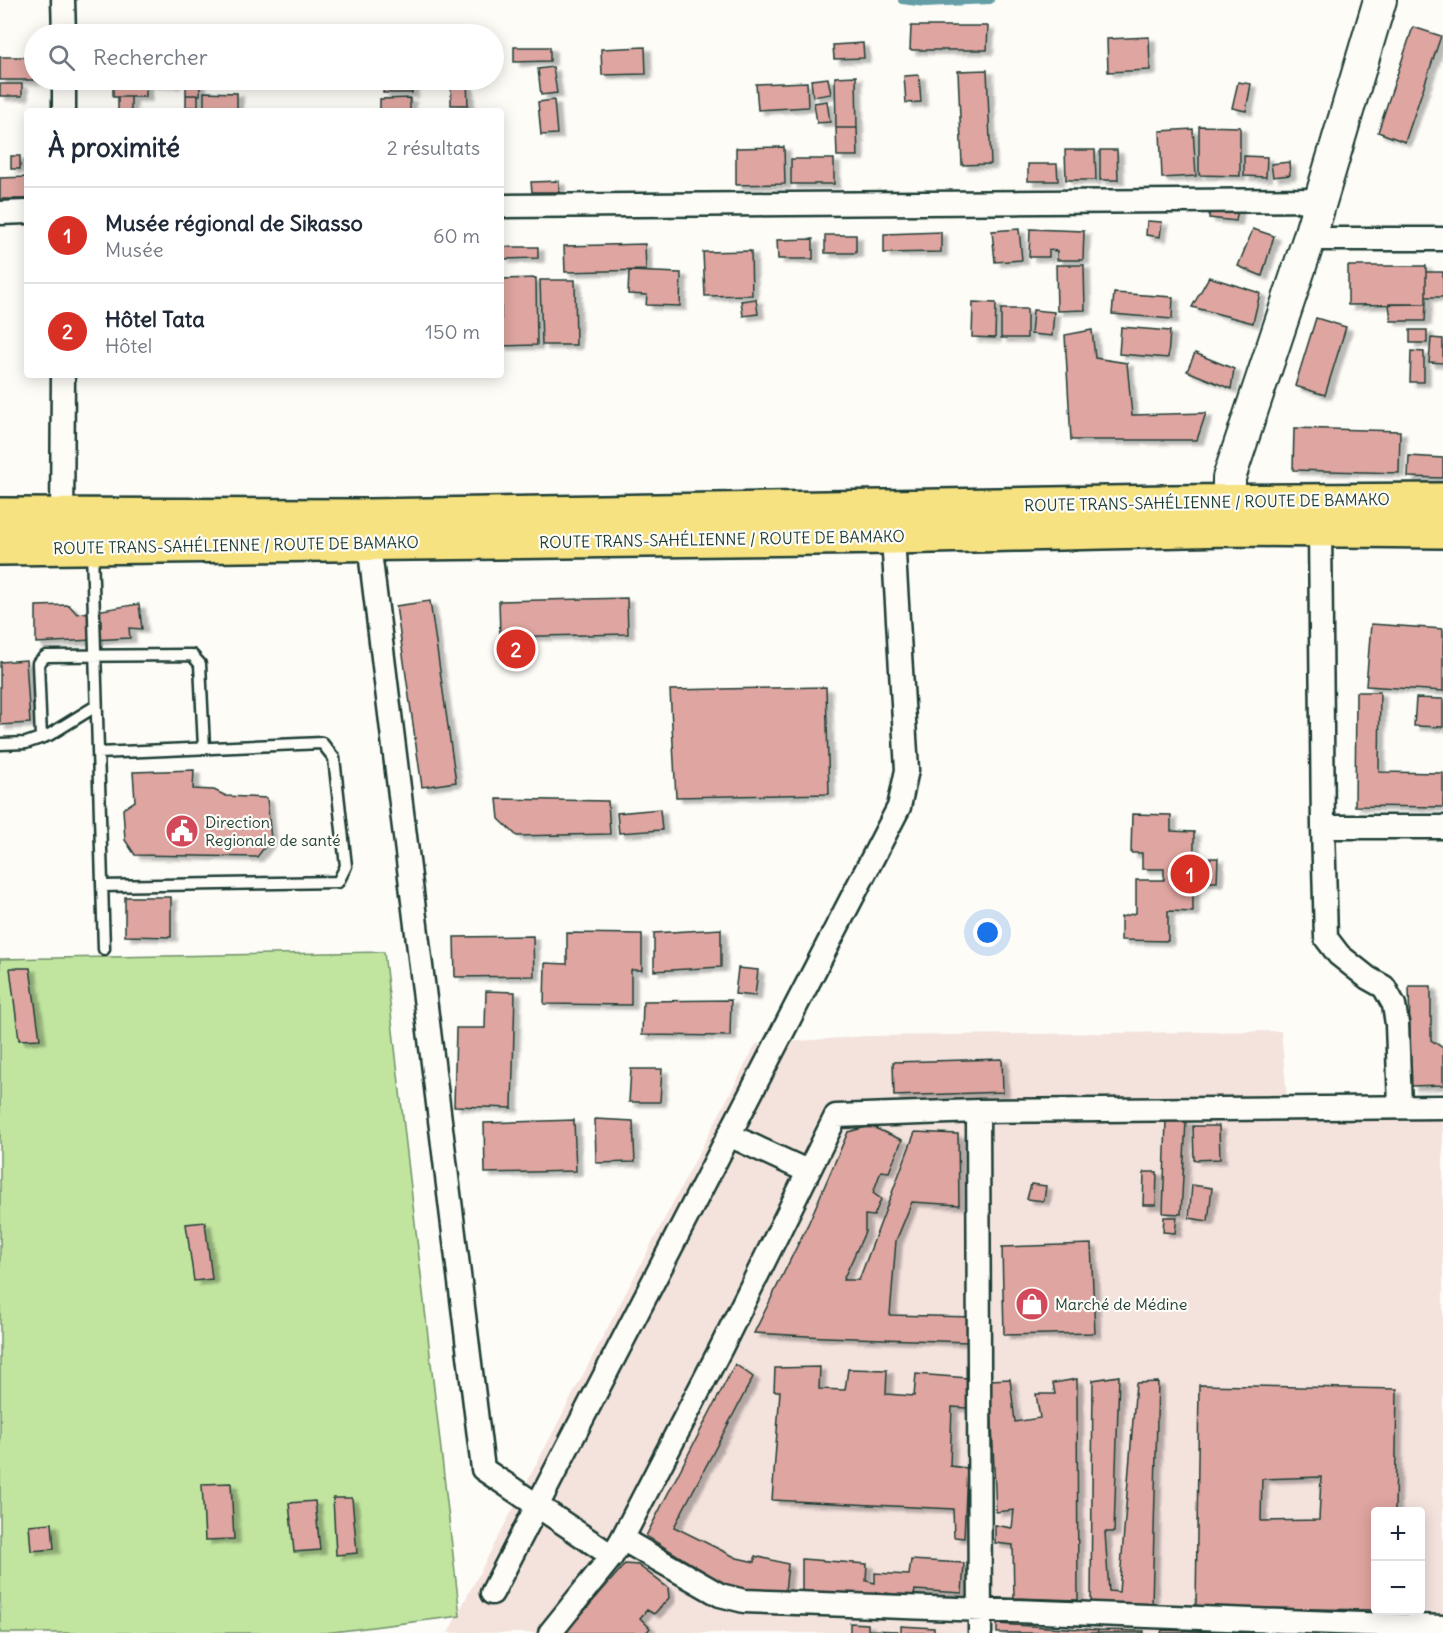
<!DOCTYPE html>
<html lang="fr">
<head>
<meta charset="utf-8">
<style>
	body { margin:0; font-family:Delius,sans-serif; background:#f2f2f3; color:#1f2937 }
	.controls { position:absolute; right:18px; bottom:18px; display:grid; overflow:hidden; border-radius:6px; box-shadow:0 3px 15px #0003 }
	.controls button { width:54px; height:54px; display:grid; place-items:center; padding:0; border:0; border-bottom:2px solid #e0e1e3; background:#fff; color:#1f2937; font:30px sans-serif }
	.you { position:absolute; left:988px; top:933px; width:21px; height:21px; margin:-15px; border:4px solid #fff; border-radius:50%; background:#1a73e8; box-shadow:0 0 0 9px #1a73e833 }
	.badge { display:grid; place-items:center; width:39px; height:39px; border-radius:50%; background:#d93025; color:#fff; font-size:20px; font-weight:700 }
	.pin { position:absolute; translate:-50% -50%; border:3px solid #fff; box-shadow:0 2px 6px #0006 }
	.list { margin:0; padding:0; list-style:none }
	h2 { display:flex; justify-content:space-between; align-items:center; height:78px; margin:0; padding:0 24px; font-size:26px }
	h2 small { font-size:20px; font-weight:400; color:#747a83 }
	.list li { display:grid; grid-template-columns:39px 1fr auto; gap:18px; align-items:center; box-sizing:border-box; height:96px; padding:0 24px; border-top:2px solid #e0e1e3 }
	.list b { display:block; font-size:22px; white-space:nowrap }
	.list p { margin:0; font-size:20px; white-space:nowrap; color:#747a83 }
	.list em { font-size:20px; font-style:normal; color:#747a83 }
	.icon { flex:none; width:33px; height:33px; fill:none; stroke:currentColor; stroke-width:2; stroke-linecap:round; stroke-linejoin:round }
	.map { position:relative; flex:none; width:1443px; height:1633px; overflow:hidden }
	.search { position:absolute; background:#fff; box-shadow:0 3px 15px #0003; left:24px; top:24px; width:480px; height:66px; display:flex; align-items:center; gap:15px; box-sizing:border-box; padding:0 21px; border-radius:33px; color:#747a83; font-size:22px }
	.panel { position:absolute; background:#fff; box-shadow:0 3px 15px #0003; left:24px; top:108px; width:480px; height:270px; border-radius:6px }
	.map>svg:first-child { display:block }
	.built { fill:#f4e2dd; fill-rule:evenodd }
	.green { fill:#c1e59f; stroke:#70916a; stroke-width:1.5 }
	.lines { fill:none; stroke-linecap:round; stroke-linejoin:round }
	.stream { stroke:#659ea7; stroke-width:8 }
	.building { fill:#dfa5a0; stroke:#1f3d34; stroke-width:1.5; fill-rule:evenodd; filter:url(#shadow) }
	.service-casing { stroke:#1f3d34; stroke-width:15 }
	.minor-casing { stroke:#1f3d34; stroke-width:27 }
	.secondary-casing { stroke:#1f3d34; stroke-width:36 }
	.trunk-casing { stroke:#1f3d34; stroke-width:38 }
	.service { stroke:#fdfcf7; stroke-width:10 }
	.minor { stroke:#fdfcf7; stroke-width:22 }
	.secondary { stroke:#fdfcf7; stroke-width:32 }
	.trunk { stroke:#f7e281; stroke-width:33 }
	.labels { text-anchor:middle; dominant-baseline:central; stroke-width:4.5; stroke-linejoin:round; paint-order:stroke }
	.street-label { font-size:16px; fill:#1f3d34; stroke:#fdfcf7 }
	.poi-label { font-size:16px; fill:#1f3d34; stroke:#fdfcf7; text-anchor:start }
</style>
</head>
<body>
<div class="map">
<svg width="1443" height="1633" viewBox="0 0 1443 1633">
	<defs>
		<filter id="shadow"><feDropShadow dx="6" dy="4" stdDeviation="1.5" flood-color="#0004"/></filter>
	</defs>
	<rect width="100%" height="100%" fill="#fdfcf7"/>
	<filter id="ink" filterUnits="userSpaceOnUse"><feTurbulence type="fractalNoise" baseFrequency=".0167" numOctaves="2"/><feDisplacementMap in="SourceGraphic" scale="12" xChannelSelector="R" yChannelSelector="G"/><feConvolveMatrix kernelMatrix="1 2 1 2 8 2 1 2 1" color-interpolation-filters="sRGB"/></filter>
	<g filter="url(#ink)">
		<path class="built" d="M1281 1031 1287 1097 1443 1095V1633H448L756 1044 869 1036ZM1376 1512H1420V1610H1376Z"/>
		<path class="green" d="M384 952 460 1616 325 1633H0V959Z"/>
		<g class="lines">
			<path class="stream" d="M902 0 925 3 990 0"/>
		</g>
		<path class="building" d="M911 26H988L987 50H910Z
			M1413 27 1441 36 1405 142 1378 132Z
			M1149 37 1150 70 1108 72 1107 39Z
			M863 43 864 58 834 59 833 45Z
			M514 47H550V61L514 62Z
			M645 47 646 74 602 75 601 49Z
			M0 57H34V80H60H0Z
			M553 67 557 93 541 95 538 69Z
			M987 70 991 164 962 165 958 71Z
			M919 75 921 102 906 103 904 76Z
			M856 76 857 128H836L835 77Z
			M828 78 831 94 813 97 811 80Z
			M113 80H174V84H113Z
			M186 80H200V95H186Z
			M384 80 412 81V93H383Z
			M451 80H467L468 105H451Z
			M807 82 808 107 758 110 756 84Z
			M1238 82 1251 84 1246 111 1232 108Z
			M0 84H22V96H0Z
			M113 84H146V97H113Z
			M204 92 237 93V111H204Z
			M186 95H198V107H186Z
			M118 97H131V111H118Z
			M410 98V111H380V99Z
			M554 100 557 134 541 135 538 102Z
			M827 101 830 122 817 123 814 103Z
			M1199 126 1240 127V176L1199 175Z
			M836 128H857L858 156H837Z
			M1193 129 1196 176 1162 178 1160 131Z
			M784 147 785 184 736 185V148Z
			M1065 150H1095L1096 180H1066Z
			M1100 150H1117L1118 180H1100Z
			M11 156H20V169H11Z
			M1244 156 1267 157 1266 177 1244 176Z
			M791 159H834V184H791Z
			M1289 162 1290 175 1273 177 1271 164Z
			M1028 164H1057L1058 181H1028Z
			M27 177V199H0V178Z
			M559 181V192H532L531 182Z
			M1210 207 1238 209 1236 221 1209 218Z
			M1147 221 1162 222 1160 237 1146 235Z
			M1019 229 1022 260 995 262 992 231Z
			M1030 229 1084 231 1083 260H1057V251L1049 250V257H1029Z
			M1253 229 1274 236 1262 276 1238 266Z
			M941 232V252L884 253V234Z
			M825 235H856V253H825Z
			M813 239V259H778L777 240Z
			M645 244 646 270 565 272 564 246Z
			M504 247H538V258L504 259Z
			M751 251 752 295 705 296 703 252Z
			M1056 265H1084L1085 310 1057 311Z
			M1348 266H1426V304L1348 305Z
			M629 271 681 273 680 306 646 305 647 295 628 294Z
			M1426 272H1443V297H1426Z
			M1209 277 1260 293 1253 323 1192 307Z
			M536 278 537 345 501 346V279Z
			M540 280H575L576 345H542Z
			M1114 293 1173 297 1172 319 1112 314Z
			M756 299 758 314 743 316 741 301Z
			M973 302 996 303 995 338 972 337Z
			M1389 304H1426L1425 321H1391Z
			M1001 309H1027V338H1001Z
			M1033 310 1054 312 1052 336 1031 334Z
			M1316 318 1346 327 1325 395 1295 386Z
			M1121 327 1170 331 1168 358 1119 354Z
			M1092 330 1095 358 1127 363 1132 415 1206 413 1197 440H1071L1065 335Z
			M1410 330H1427V343H1410Z
			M1431 338 1443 339V363L1429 362Z
			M1411 351 1424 352V382H1410Z
			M1195 353 1234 369 1231 389 1187 371Z
			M1294 428 1400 431 1399 473 1293 470Z
			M1409 456 1443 458V478L1408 477Z
			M627 598 628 634 500 637 499 601Z
			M430 601 456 782 422 787 396 606Z
			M139 604 142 629 129 628 130 638 36 643V606L69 605 77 614Z
			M1371 624 1443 629V691L1366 686Z
			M26 660 30 723 0 725V662Z
			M826 687 829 794 676 797 670 690Z
			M1356 692H1380L1379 772 1443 773V807L1355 806Z
			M1416 698 1443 699V727L1414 726Z
			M194 770 193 789 214 790 226 796 267 798 271 839 257 857 135 855 125 840 123 809 135 801 133 772Z
			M497 799 608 801 610 834 517 836 499 819Z
			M660 809 662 830 619 833 617 813Z
			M1132 814 1171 815V831L1194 832V858H1218L1217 882H1193V912L1168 911V941L1121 940V917L1136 913V880H1164V869H1142V853H1131Z
			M125 897H171V937L125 936Z
			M721 929V967L654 971V933Z
			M567 933 642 934V970H631V1005L544 1004 545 963 567 964Z
			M533 936 534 976 455 977 454 937Z
			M10 968H30L40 1039 19 1040Z
			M738 968 758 970 755 996 735 994Z
			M1409 986H1431V1040L1443 1048V1085L1411 1086Z
			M486 991 515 992 512 1108 454 1106 456 1028H485Z
			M731 1000 730 1036 642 1035 643 1001Z
			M1002 1059 1003 1092 894 1096 893 1062Z
			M631 1069H662L660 1102H629Z
			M595 1119 633 1121 635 1162 596 1163Z
			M574 1120 576 1171 485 1173 484 1123Z
			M1166 1120 1186 1121 1181 1214 1163 1213Z
			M870 1126 902 1140 889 1172 881 1171 873 1193 881 1199 874 1216 865 1215V1232L843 1280H859L915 1132 958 1134 959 1205 912 1202 896 1241 890 1315 973 1317 968 1342 825 1337 754 1333 809 1222 848 1132Z
			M1193 1126H1219L1220 1159 1194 1160Z
			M1144 1172H1157L1156 1205H1143Z
			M1031 1184 1046 1186 1044 1201 1027 1199Z
			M1192 1185 1212 1188 1208 1221 1189 1218Z
			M1164 1217H1177L1175 1233 1163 1232Z
			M205 1222 212 1279 194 1281 186 1224Z
			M1091 1244 1095 1333 1004 1335 1002 1247Z
			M735 1364 753 1377 674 1527 737 1558 755 1562V1556L788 1564 785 1592H737L646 1536Z
			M820 1367 819 1389 845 1390 848 1369 887 1370 886 1394 914 1396 916 1374 968 1378 967 1408 952 1407 950 1466 967 1468 964 1538 954 1537 953 1509 772 1500 780 1391H774L775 1368Z
			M1119 1376 1114 1532H1105L1109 1591 1119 1592 1136 1383 1158 1382 1152 1605 1091 1603 1093 1380Z
			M1010 1379 1015 1422 1040 1418 1036 1394H1055L1053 1383 1077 1379 1078 1600 1014 1598 1013 1545 995 1543V1525L1012 1528 1014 1510 996 1512 990 1380Z
			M1199 1385 1397 1389 1395 1512H1376V1610L1196 1607ZM1321 1477 1319 1520 1261 1521 1262 1479Z
			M231 1483 234 1539 205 1540 202 1484Z
			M333 1498H352L357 1553 336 1555Z
			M315 1501 320 1550 294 1552 289 1503Z
			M52 1523 54 1549 31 1551 29 1525Z
			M802 1559 867 1564 866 1581 875 1583V1573L909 1575 911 1560 964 1563 962 1593 915 1590 914 1596 876 1592 875 1597 802 1593Z
			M625 1564 638 1565 668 1588 669 1598 654 1614 647 1610 640 1618 650 1628 646 1633H563L580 1616Z
			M850 1623 868 1624V1630L898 1631V1633H850Z
			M997 1624 1098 1630 1097 1633H997Z
			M901 1626 934 1628V1633H901Z
			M1098 1630 1144 1631V1633H1097Z
			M1162 1630 1266 1633H1161Z"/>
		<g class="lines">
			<defs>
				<path id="service" d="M92 550 104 949
					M41 738 38 663 46 656 192 655 200 664 204 748
					M0 744 26 743 49 735 96 706
					M98 753 322 743 334 758 346 866 338 882 102 886"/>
				<path id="minor" d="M63 0 64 34
					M64 80V111
					M501 206 1321 200
					M0 213 27 212
					M1309 239H1443
					M62 529 63 375
					M369 529V544L483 1469 612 1556
					M1320 530 1323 827 1326 938 1339 955 1368 978 1384 987 1394 1005 1397 1024 1400 1107
					M1323 827H1443
					M978 1111 980 1633
					M729 1135 807 1171
					M622 1539 720 1595 744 1601 1443 1627
					M492 1593 899 807 907 770 893 537
					M550 1633 612 1556 622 1539 721 1348 836 1116 978 1111 1443 1107"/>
				<path id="secondary" d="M1229 528V478L1309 239 1380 0"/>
				<path id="trunk" d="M0 515 369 516 1167 502 1443 500
					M0 548 893 537 1229 529 1443 531"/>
			</defs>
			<use href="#service" class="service-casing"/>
			<use href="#minor" class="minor-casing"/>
			<use href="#secondary" class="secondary-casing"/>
			<use href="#trunk" class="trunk-casing"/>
			<use href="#service" class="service"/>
			<use href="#minor" class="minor"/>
			<use href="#secondary" class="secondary"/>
			<use href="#trunk" class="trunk"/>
		</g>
	</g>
	<defs>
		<symbol id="civic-disc" viewBox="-11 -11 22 22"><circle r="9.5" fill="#d1495b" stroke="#fdfcf7"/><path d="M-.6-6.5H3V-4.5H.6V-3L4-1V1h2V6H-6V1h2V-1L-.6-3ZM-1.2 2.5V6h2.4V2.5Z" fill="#fff"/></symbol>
		<symbol id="shop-disc" viewBox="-11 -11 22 22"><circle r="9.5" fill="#d1495b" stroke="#fdfcf7"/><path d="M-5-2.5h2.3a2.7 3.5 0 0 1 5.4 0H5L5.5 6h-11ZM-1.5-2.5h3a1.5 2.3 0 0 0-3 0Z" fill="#fff"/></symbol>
	</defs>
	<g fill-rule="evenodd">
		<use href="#civic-disc" x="163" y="812" width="38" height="38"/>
		<use href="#shop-disc" x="1013" y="1285" width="38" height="38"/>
	</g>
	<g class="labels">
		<g class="street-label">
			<text transform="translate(1207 502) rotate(-1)">ROUTE TRANS-SAHÉLIENNE / ROUTE DE BAMAKO</text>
			<text transform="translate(722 539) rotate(-1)">ROUTE TRANS-SAHÉLIENNE / ROUTE DE BAMAKO</text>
			<text transform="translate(236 545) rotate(-1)">ROUTE TRANS-SAHÉLIENNE / ROUTE DE BAMAKO</text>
		</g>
		<g class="poi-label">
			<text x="205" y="822">Direction<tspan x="205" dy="18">Regionale de santé</tspan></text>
			<text x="1055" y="1304">Marché de Médine</text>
		</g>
	</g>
</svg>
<div class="controls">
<button>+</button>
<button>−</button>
</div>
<div class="you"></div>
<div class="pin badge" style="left:1190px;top:874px">1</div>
<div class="pin badge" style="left:516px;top:649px">2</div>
<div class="search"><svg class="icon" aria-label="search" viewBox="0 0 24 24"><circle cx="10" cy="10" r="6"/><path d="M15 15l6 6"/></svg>Rechercher</div>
<section class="panel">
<h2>À proximité<small>2 résultats</small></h2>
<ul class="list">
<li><span class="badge">1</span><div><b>Musée régional de Sikasso</b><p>Musée</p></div><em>60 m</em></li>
<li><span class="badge">2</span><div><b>Hôtel Tata</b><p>Hôtel</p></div><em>150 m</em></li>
</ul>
</section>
</div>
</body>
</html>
